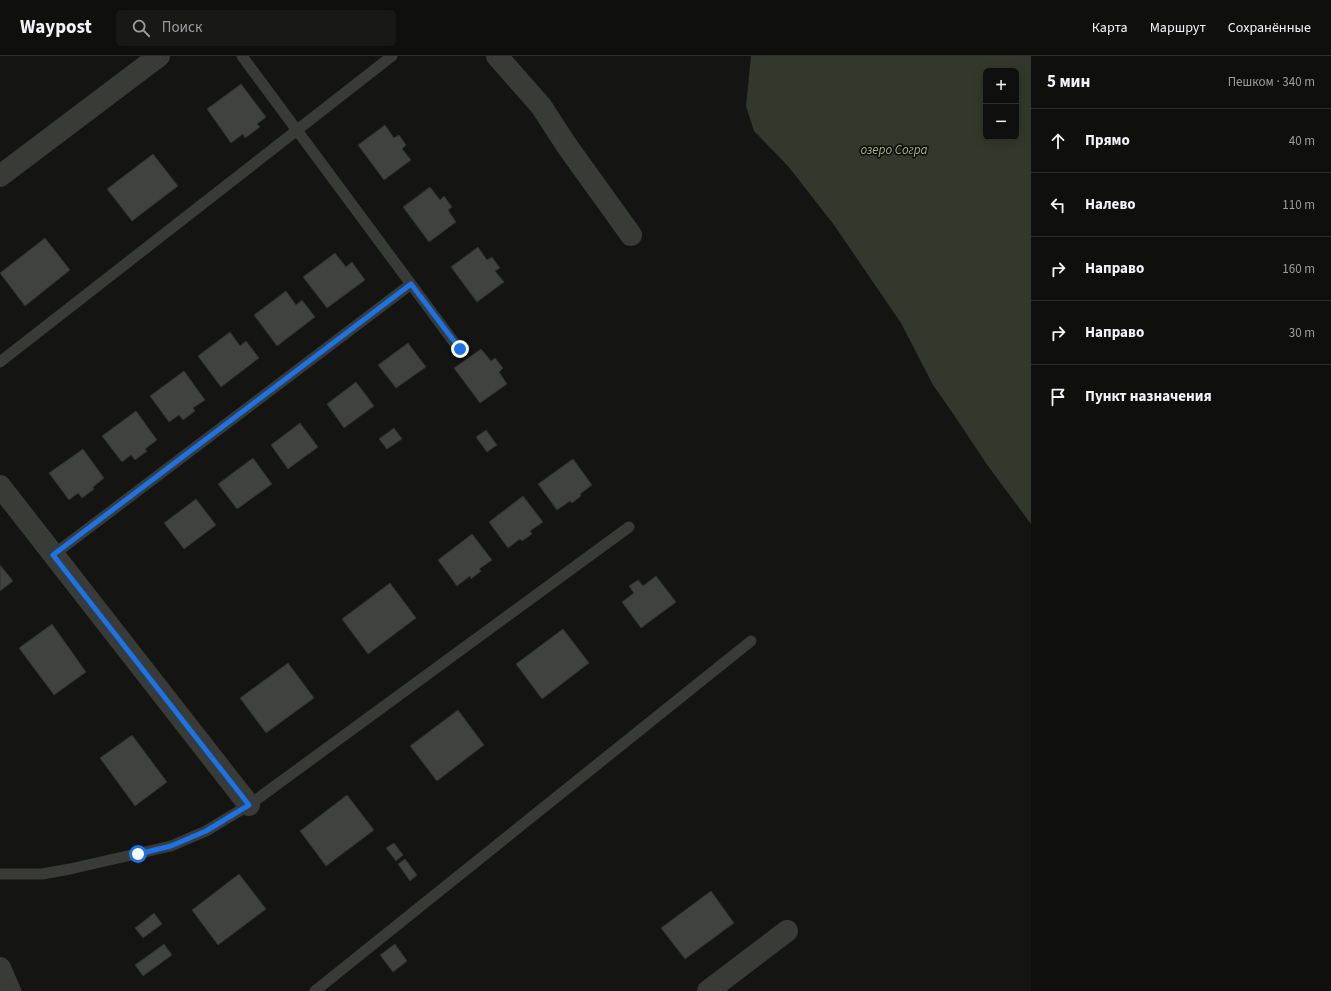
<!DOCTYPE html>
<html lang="ru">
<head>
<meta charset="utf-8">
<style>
	body { margin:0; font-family:"Source Sans 3",sans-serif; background:#181917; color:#f1f3f6 }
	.controls { position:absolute; right:12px; top:12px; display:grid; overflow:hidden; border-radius:6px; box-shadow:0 2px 10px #0003 }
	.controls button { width:36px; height:36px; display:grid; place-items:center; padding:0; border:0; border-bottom:1px solid #2f302e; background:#0f100e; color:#f1f3f6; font:20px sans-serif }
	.stop { position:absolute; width:12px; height:12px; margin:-9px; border:3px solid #1a73e8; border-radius:50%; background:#fff }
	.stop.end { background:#1a73e8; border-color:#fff; box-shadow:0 1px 4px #0008 }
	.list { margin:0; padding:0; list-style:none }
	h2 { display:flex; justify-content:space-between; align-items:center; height:52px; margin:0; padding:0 16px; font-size:17px }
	h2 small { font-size:13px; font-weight:400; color:#9b9d9e }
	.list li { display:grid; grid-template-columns:26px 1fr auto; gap:12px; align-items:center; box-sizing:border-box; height:64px; padding:0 16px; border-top:1px solid #2f302e }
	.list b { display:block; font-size:15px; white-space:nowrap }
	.list em { font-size:13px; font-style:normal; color:#9b9d9e }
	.icon { flex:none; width:22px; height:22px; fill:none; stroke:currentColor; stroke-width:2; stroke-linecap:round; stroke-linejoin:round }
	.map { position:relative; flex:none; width:1031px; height:935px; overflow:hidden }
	header { display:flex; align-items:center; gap:24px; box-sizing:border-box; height:56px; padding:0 20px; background:#0f100e; border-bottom:1px solid #2f302e }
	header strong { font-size:19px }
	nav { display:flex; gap:22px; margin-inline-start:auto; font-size:14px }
	.search { width:280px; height:36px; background:#181917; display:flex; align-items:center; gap:10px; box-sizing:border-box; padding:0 14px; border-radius:6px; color:#9b9d9e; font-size:15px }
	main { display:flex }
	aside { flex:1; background:#0f100e }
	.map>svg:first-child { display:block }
	.water { fill:#34372b; fill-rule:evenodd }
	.building { fill:#3f423e; stroke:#2e312e }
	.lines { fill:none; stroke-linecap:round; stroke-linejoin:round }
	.service { stroke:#393b37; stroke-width:11 }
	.minor { stroke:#393b37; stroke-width:22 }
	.route { stroke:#1a73e8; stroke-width:5 }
	.labels { text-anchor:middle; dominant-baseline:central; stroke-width:3.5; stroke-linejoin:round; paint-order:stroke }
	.water-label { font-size:13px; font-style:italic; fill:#a0ab82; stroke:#0f100e }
</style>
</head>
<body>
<header>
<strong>Waypost</strong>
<div class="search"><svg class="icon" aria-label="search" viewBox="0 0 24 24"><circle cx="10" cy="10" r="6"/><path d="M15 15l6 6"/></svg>Поиск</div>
<nav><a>Карта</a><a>Маршрут</a><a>Сохранённые</a></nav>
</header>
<main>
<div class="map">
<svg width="1031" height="935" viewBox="0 0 1031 935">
	<rect width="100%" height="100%" fill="#141513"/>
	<path class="water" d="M751 0H1031V468L988 410 954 359 933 329 901 267 834 169 788 110 754 75 746 50ZM986 15H1016V81H986Z"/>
	<path class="building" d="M241 28 266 61 257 68 260 71 245 82 243 78 231 87 207 53Z
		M385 69 394 82 399 79 406 89 402 93 411 104 384 124 358 89Z
		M153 98 178 130 132 165 107 133Z
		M430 131 440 144 444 140 452 151 448 154 456 166 429 186 403 151Z
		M45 182 70 214 25 250 0 217Z
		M478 191 487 204 492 201 500 212 495 215 504 226 477 246 451 211Z
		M335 197 346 211 352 206 365 224 327 252 303 221Z
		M286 235 296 249 302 244 315 261 277 290 254 259Z
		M230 276 240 290 246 285 259 302 221 331 198 300Z
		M408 287 426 311 396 332 378 309Z
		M481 293 491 305 495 302 503 312 499 316 507 328 480 347 454 312Z
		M184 315 205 344 193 352 195 355 183 364 179 359 169 366 150 340Z
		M356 326 374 350 344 372 327 348Z
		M136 355 157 384 145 393 147 395 135 404 131 399 122 406 102 380Z
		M300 367 318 391 288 413 271 389Z
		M394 372 402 383 387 393 379 383Z
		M486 374 497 389 487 396 476 381Z
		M83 393 104 422 93 431 94 433 82 442 78 437 69 444 49 417Z
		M253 402 272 428 237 453 218 428Z
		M573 403 592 429 580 438 581 440 572 447 570 445 557 454 538 428Z
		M523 440 543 466 530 475 532 478 522 485 520 483 508 492 489 466Z
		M196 443 216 469 184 493 164 467Z
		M472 478 492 504 479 513 481 515 471 523 470 520 457 530 438 504Z
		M0 509 13 525 0 535Z
		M656 520 676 546 641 572 622 546 634 537 629 530 638 524 643 530Z
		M390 527 416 562 368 598 342 563Z
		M52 568 86 616 54 639 19 592Z
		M563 573 589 607 542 643 516 608Z
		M288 607 314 642 266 677 240 642Z
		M458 654 484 689 437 725 410 690Z
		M132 679 167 726 135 750 100 702Z
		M347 739 374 774 326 810 300 775Z
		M394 787 403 799 396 805 386 792Z
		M405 803 417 819 410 825 398 808Z
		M239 818 266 853 218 889 192 854Z
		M711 835 734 867 685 903 661 872Z
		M154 857 162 868 143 882 135 872Z
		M164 888 172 899 143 920 135 909Z
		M395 888 407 905 393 916 380 899Z"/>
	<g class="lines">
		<path class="service" d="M242 0 459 293
			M0 306 392 0
			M53 499 411 228
			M0 818H42L70 813 171 790 206 775 249 749 629 471
			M315 935 751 585"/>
		<path class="minor" d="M497 0 541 50 567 90 631 179
			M0 120 159 0
			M0 430 249 749
			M0 912 10 935
			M708 935 787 875"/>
	</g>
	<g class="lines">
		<path class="route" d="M138 798 171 790 206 775 249 749 53 499 411 228 460 293"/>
	</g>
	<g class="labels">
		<g class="water-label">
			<text x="894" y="94">озеро Согра</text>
		</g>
	</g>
</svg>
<div class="controls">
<button>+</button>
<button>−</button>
</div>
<div class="stop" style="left:138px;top:798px"></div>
<div class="stop end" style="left:460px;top:293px"></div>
</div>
<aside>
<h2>5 мин<small>Пешком · 340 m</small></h2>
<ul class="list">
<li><svg class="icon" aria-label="ahead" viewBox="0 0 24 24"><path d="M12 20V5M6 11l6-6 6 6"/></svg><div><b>Прямо</b></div><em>40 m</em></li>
<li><svg class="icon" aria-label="left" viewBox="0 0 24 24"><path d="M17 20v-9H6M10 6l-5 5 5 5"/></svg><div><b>Налево</b></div><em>110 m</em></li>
<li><svg class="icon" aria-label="right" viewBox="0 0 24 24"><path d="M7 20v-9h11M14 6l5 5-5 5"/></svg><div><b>Направо</b></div><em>160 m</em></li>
<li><svg class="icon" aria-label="right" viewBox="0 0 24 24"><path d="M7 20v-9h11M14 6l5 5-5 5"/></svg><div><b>Направо</b></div><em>30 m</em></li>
<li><svg class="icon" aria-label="arrive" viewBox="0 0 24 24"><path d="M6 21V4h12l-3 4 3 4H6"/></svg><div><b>Пункт назначения</b></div></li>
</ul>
</aside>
</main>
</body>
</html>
